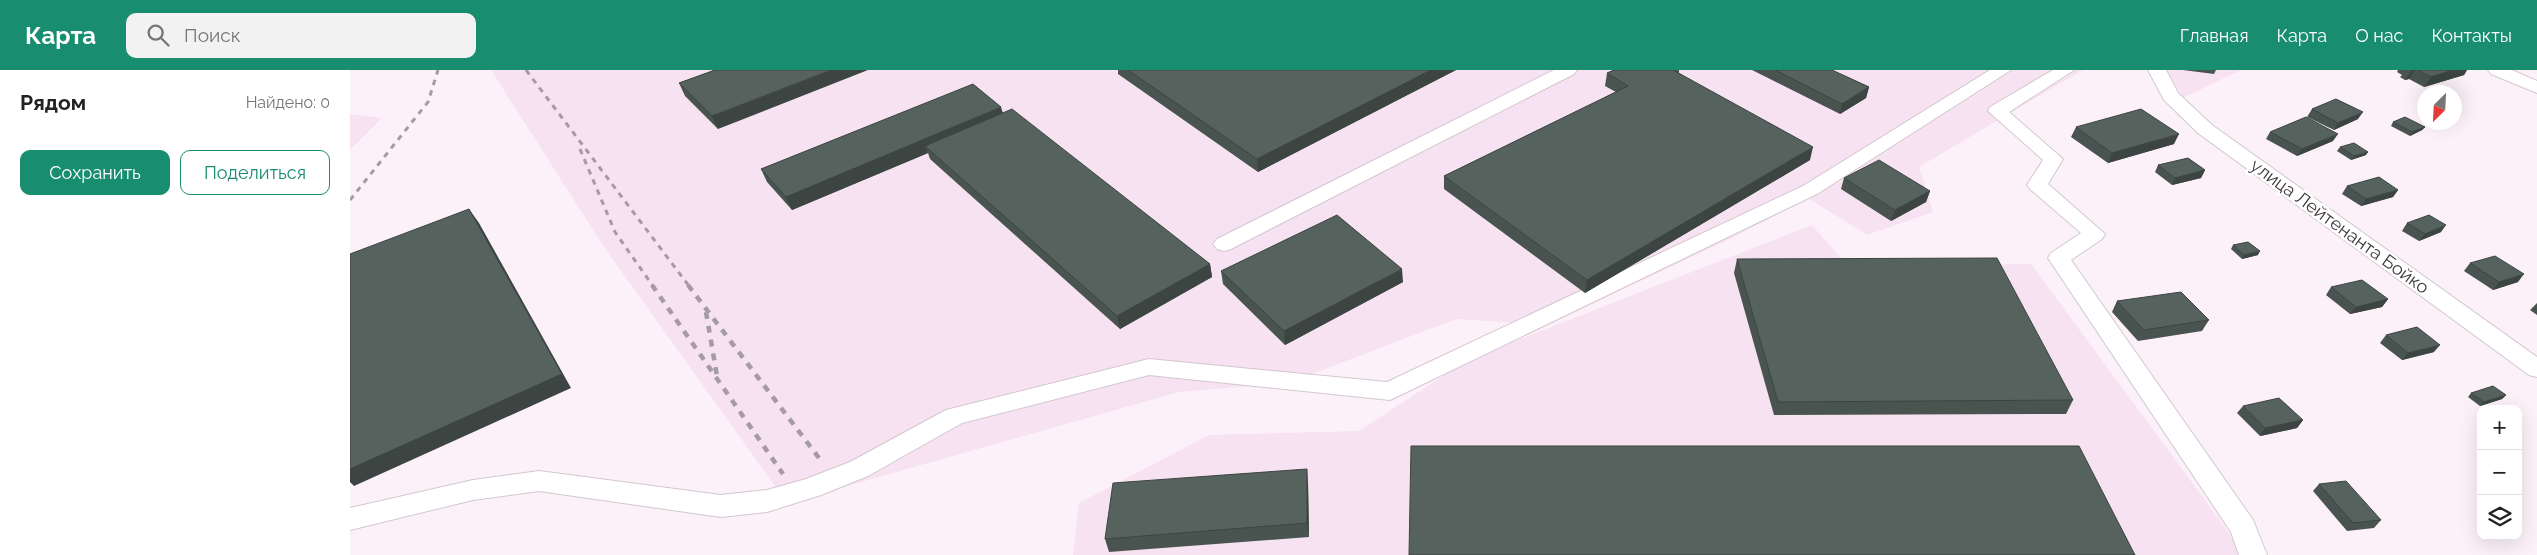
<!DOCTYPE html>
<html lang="ru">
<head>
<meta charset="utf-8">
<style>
	body { margin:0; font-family:Raleway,sans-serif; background:#f2f2f2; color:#222 }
	.controls { position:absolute; right:15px; bottom:15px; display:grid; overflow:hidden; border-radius:10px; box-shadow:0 5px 20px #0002 }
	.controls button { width:45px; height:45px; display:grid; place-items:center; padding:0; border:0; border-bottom:1px solid #e0e0e0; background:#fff; color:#222; font:25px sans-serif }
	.compass { position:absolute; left:2067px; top:15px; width:45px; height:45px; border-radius:50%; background:#fff; box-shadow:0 5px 20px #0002; rotate:204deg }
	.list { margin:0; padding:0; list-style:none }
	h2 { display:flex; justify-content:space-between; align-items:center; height:65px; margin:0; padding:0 20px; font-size:21px }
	h2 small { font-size:16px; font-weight:400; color:#767676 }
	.actions { display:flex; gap:10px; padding:15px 20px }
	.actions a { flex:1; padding:11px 0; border:1px solid #188d70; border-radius:10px; text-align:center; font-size:18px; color:#188d70 }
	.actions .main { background:#188d70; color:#fff }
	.icon { flex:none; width:28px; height:28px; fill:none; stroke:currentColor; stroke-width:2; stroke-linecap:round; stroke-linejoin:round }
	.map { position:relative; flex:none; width:2187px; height:485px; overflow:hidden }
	header { display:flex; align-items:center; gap:30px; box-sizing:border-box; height:70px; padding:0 25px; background:#188d70; color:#fff }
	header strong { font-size:24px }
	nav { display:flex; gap:28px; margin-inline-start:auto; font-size:18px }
	.search { width:350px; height:45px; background:#f2f2f2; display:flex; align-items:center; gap:12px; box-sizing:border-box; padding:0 18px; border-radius:10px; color:#767676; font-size:19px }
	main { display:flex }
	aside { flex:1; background:#fff }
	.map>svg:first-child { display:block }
	.built { fill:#f6e2f0 }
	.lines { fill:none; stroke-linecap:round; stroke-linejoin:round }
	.minor-casing { stroke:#d3c7cf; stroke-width:2 }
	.minor { fill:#fff; fill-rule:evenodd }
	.rail-far1 { stroke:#a59ca1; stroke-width:3; stroke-dasharray:5.5 5.5; stroke-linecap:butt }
	.rail { stroke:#a59ca1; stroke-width:4.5; stroke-dasharray:7 7; stroke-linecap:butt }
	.wall { fill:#495450 }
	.shaded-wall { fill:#3c4541 }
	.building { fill:#55625d; stroke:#3c4541 }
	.labels { text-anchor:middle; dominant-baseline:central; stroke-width:5; stroke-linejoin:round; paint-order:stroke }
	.street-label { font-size:18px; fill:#3f3a3d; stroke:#fff }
</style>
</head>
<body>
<header>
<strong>Карта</strong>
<div class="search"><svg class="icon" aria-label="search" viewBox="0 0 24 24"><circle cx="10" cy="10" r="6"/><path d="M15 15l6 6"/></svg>Поиск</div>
<nav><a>Главная</a><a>Карта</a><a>О нас</a><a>Контакты</a></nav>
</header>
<main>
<aside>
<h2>Рядом<small>Найдено: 0</small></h2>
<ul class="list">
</ul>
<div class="actions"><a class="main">Сохранить</a><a>Поделиться</a></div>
</aside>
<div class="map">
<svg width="2187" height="485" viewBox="0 0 2187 485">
	<rect width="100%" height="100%" fill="#fdf1f9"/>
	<path class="built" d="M141 0H1733L1569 97 1583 142 1517 165 1458 128 1380 169 1197 255 1106 249 938 313 829 322 437 433 254 177Z
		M1817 0H1891L1833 28Z
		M0 44 32 48 0 80Z
		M1462 155 1498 196 1681 194 1891 479 1889 485H723L729 433 859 365 1009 361 1119 289Z"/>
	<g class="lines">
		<defs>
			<path id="minor" d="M1204 0H1227L1224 4 881 179 874 181 867 179 863 174 867 169Z
				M1640 0H1661L1467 124 1040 330 799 305 612 353 518 406 471 425 417 442 371 447 189 421 123 430 0 460V438L123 410 189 401 371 425 417 420 456 409 500 392 596 340 799 289 1037 312 1453 116Z
				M1703 0H1724L1659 42 1713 89 1698 114 1755 164 1752 169 1721 190 1903 450 1917 485H1889L1881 462 1698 188 1701 183 1731 163 1680 119 1677 115 1693 90 1638 41 1640 37Z
				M1798 0H1816L1828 23 1862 55 2187 287V307L2179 305 1848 63 1814 30Z
				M2138 0H2162L2187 11V23L2141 4Z"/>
		</defs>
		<use href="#minor" class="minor-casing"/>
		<use href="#minor" class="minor"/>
		<path class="rail-far1" d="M176 0 339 216
			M230 79 265 162 303 216
			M0 130 78 32 88 0"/>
		<path class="rail" d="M302 215 433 404
			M338 215 469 388
			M356 242 367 306"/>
	</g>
	<path class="wall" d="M365 0 368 59 335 26 329 13Z
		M768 0H1106L908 102 768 4Z
		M1264 0H1329V3L1460 90 1235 223 1094 119V106L1266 22 1255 16 1257 3Z
		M1402 0H1482L1519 17 1516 28 1490 44Z
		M1833 0H1866L1864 4Z
		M2048 0H2117L2114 5 2074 17 2059 9 2055 10 2050 7 2052 5 2047 2Z
		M1962 39 2008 49 1984 60 1957 47Z
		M653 43 860 194 862 207 770 259 580 89 578 83 442 140 417 112 411 99Z
		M2043 52 2075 57 2072 60 2060 66 2041 56Z
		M1726 57 1824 74 1758 93 1721 67Z
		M1920 62 1983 71 1947 86 1916 69Z
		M1990 77 2016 85 2001 90 1987 81Z
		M1808 95 1855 100 1851 108 1822 115 1805 102Z
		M1494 108 1580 121 1576 132 1541 151 1491 119Z
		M1997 116 2048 120 2043 127 2011 136 1992 124Z
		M2057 153 2091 162 2069 171 2052 161Z
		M1883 175 1908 185 1892 189 1881 179Z
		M1387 189 1723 330 1716 344 1424 345 1384 203Z
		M2120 193 2168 212 2143 220 2114 201Z
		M871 201 1053 212 935 275 873 214Z
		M1981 217 2038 229 2032 237 2000 244 1976 225Z
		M1767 231 1859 250 1852 261 1788 271 1762 242Z
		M2187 233V245L2180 240Z
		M2036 265 2084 282 2052 290 2030 273Z
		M2121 323 2156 325 2152 329 2130 336 2118 327Z
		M1893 336 1953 350 1947 358 1910 366 1887 343Z
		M958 413 959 467 759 482 755 469Z
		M1969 414 2031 450 2024 458 1997 461 1963 421Z"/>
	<path class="shaded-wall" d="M481 0H518L368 59 362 46Z
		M1081 0H1106L908 102 907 89Z
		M2062 0H2065L2059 9 2055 10Z
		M2103 0H2117L2114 5 2074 17 2081 7Z
		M1519 17 1516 28 1490 44 1492 34Z
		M651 37 655 50 575 76 578 83 442 140 436 127Z
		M2013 42 2008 49 1984 60 1988 53Z
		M2075 57 2072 60 2060 66 2062 62Z
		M1829 64 1824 74 1758 93 1762 83Z
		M1988 64 1983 71 1947 86 1952 79Z
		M1463 77 1460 90 1235 223 1237 210Z
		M2018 82 2016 85 2001 90 2004 86Z
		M1855 100 1851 108 1822 115 1825 108Z
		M2048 120 2043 127 2011 136 2016 129Z
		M1580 121 1576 132 1541 151 1545 140Z
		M119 139 129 153 221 318 4 416 0 412V399Z
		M2096 155 2091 162 2069 171 2075 164Z
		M1910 181 1908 185 1892 189 1894 185Z
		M860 194 862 207 770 259 767 246Z
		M1052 199 1053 212 935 275 934 261Z
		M2174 204 2168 212 2143 220 2149 212Z
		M2038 229 2032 237 2000 244 2006 237Z
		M2090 275 2084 282 2052 290 2058 283Z
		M2156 325 2152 329 2130 336 2134 332Z
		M1953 350 1947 358 1910 366 1915 358Z
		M957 399 958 413 959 467 957 453Z"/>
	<path class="building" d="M365 0H481L362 46 329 13Z
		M778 0H1081L907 89Z
		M1264 0H1323L1463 77 1237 210 1094 106 1278 16 1257 3Z
		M1425 0H1482L1519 17 1492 34Z
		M2068 0H2103L2081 7Z
		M623 14 651 37 436 127 411 99Z
		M1986 29 2013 42 1988 53 1962 39Z
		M662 39 860 194 767 246 575 76Z
		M1791 39 1829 64 1762 83 1726 57Z
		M1956 47 1988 64 1952 79 1920 62Z
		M2055 47 2075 57 2062 62 2043 52Z
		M2004 73 2018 82 2004 86 1990 77Z
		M1838 88 1855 100 1825 108 1808 95Z
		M1529 90 1580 121 1545 140 1494 108Z
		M2029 107 2048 120 2016 129 1997 116Z
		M119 139 212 304 0 399V184Z
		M987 145 1052 199 934 261 871 201Z
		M2079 145 2096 155 2075 164 2057 153Z
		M1898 172 1910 181 1894 185 1883 175Z
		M2145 186 2174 204 2149 212 2120 193Z
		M1647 188 1723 330 1428 332 1387 189Z
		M2012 210 2038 229 2006 237 1981 217Z
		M1831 222 1859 250 1794 260 1767 231Z
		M2067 257 2090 275 2058 283 2036 265Z
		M2143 316 2156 325 2134 332 2121 323Z
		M1929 328 1953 350 1915 358 1893 336Z
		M1061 376H1729L1785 485H1059Z
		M957 399V453L755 469 763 413Z
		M1996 411 2031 450 2003 453 1969 414Z"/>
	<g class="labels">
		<g class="street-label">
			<text transform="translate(1990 156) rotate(36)">улица Лейтенанта Бойко</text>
		</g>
	</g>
</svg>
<div class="controls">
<button>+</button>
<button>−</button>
<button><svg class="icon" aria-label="layers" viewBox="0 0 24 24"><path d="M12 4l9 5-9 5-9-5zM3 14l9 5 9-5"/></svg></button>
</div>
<svg class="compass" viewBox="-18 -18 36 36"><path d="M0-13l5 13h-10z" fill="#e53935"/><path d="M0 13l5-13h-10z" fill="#767676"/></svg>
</div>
</main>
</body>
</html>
